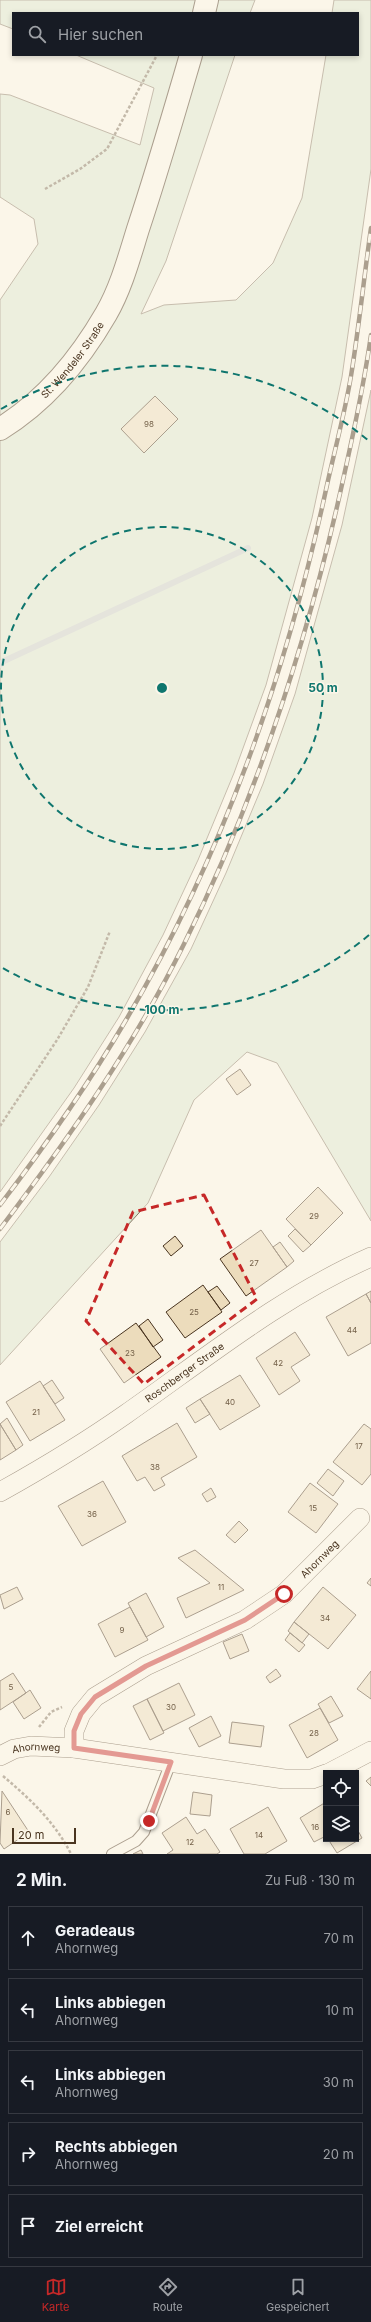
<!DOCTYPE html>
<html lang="de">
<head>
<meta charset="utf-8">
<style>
	body { margin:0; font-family:Inter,sans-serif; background:#20242c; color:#f1f3f6 }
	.controls { position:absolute; right:12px; bottom:12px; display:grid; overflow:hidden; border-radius:0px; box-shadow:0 2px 6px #0003 }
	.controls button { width:36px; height:36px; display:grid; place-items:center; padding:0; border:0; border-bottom:1px solid #363941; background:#171b24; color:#f1f3f6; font:20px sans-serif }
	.scale { position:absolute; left:12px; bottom:10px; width:64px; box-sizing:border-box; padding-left:4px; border:2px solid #4a3520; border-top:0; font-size:11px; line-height:14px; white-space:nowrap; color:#4a3520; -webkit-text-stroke:3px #fbf6e9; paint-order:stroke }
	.stop { position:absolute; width:12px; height:12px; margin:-9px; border:3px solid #c62828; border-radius:50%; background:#fff }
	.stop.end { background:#c62828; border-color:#fff; box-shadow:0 1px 4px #0008 }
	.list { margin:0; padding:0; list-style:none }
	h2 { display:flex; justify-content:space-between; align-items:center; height:52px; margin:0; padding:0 16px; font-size:17px }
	h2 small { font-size:13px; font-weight:400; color:#9ea1a6 }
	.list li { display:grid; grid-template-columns:26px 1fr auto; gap:12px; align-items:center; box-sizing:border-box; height:64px; margin:0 8px 8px; padding:0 8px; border:1px solid #363941; border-radius:0px }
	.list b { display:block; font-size:15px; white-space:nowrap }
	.list p { margin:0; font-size:13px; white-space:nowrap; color:#9ea1a6 }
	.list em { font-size:13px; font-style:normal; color:#9ea1a6 }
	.icon { flex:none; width:22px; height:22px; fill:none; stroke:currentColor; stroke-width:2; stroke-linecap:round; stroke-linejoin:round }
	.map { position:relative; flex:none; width:371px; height:1854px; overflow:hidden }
	.search { position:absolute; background:#171b24; box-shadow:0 2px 6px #0003; left:12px; right:12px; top:12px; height:44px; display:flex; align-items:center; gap:10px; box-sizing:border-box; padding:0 14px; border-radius:0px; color:#9ea1a6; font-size:15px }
	.sheet { height:412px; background:#171b24 }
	nav { display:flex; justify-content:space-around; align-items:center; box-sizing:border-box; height:56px; border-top:1px solid #363941; background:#171b24; font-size:11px; color:#9ea1a6 }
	nav a { display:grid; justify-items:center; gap:2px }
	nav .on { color:#c62828 }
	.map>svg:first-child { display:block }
	.green { fill:#dce7d0; stroke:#887966 }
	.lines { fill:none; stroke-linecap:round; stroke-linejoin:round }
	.stream { stroke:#c9cecd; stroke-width:6 }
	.building { fill:#ecdcbc; stroke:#4a3520 }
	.lane-casing { stroke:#4a3520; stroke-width:12 }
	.street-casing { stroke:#4a3520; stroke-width:20 }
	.secondary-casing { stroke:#4a3520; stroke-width:24 }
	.path { stroke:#7f6f5c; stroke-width:2.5; stroke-dasharray:3 2; stroke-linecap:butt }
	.lane { stroke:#fbf6e9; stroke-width:10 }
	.street { stroke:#fbf6e9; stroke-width:19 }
	.secondary { stroke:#fbf6e9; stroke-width:22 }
	.rail-casing { stroke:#4a3520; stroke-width:4.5 }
	.rail { stroke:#fbf6e9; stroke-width:3; stroke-dasharray:9; stroke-linecap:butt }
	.route { stroke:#c62828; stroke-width:5 }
	.marked { fill:none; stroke:#c62828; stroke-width:3; stroke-dasharray:8 5; stroke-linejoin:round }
	.ring { fill:none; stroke:#0f766e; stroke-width:2; stroke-dasharray:7 5 }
	.labels { text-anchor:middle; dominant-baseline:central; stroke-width:3; stroke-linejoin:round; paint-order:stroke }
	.number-label { font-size:8px; fill:#725f47 }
	.street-label { font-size:10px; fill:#4a3520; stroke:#fbf6e9 }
	.centre { fill:#0f766e; stroke:#fbf6e9; stroke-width:2 }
	.ring-label { font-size:12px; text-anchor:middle; font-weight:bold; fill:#0f766e; stroke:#fbf6e9; stroke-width:3; stroke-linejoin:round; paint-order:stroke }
</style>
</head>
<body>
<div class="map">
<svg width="371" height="1854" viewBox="0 0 371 1854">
	<rect width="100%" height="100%" fill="#fbf6e9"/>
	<path class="green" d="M0 0H255L250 13H13V29L0 24Z
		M334 0H371V169L342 377 312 518 266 685 234 773 198 860 163 935 119 1017 74 1088 0 1192V300L38 244 34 219 0 197V94L10 95 140 145 154 88 76 55H235L166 261 141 314 164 305 236 300 273 263 302 198 326 55H358V13H332Z
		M371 390V1221L277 1063 247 1052 194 1100 148 1203 0 1365V1242L49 1177 99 1105 145 1032 191 949 226 873 263 784 295 694 342 525Z"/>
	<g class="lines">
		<path class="stream" d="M0 665 4 661 248 548"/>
	</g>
	<path class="building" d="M155 396 178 419 144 453 121 429Z
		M240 1069 251 1085 237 1095 226 1079Z
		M318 1187 343 1213 311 1245 286 1219Z
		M295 1229 311 1245 303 1252 288 1236Z
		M261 1230 287 1267 246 1296 220 1259Z
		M175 1236 183 1246 171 1256 163 1246Z
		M280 1242 294 1261 287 1267 273 1247Z
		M203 1285 222 1312 185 1338 166 1312Z
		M217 1286 230 1303 221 1310 208 1292Z
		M371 1291V1303L366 1294Z
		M366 1294 371 1303V1343L348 1356 326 1317Z
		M148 1319 163 1340 153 1347 139 1326Z
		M136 1323 161 1357 124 1383 100 1349Z
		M295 1332 310 1355 291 1367 300 1381 279 1395 256 1358Z
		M240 1375 260 1406 220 1430 200 1399Z
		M52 1380 64 1398 55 1404 43 1386Z
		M40 1381 65 1420 30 1441 6 1402Z
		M200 1399 210 1414 195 1423 186 1408Z
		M7 1418 23 1445 16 1450 0 1424Z
		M177 1423 197 1457 161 1478 165 1485 154 1491 145 1477 137 1481 122 1456Z
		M0 1424 16 1450 0 1460Z
		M364 1424 371 1429V1474L362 1485 333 1462Z
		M328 1469 344 1481 333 1496 317 1483Z
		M103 1481 126 1522 82 1546 58 1506Z
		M310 1483 338 1504 316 1533 288 1512Z
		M211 1488 216 1497 207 1502 202 1494Z
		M239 1521 248 1530 235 1543 226 1535Z
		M195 1550 244 1590 186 1618 177 1598 210 1583 178 1558Z
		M371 1578V1586L367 1583Z
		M17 1587 23 1599 4 1609 0 1595Z
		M323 1587 356 1615 328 1649 294 1622Z
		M146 1593 164 1627 146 1637 128 1603Z
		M130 1607 148 1640 115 1657 98 1624Z
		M294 1622 309 1634 302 1643 288 1631Z
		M290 1633 305 1645 299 1652 285 1640Z
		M242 1634 249 1651 230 1659 223 1642Z
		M276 1669 281 1676 270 1683 266 1677Z
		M371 1671V1699L357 1689Z
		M13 1673 26 1693 0 1710V1681Z
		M179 1683 195 1715 163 1731 147 1699Z
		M30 1690 41 1708 24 1719 13 1702Z
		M331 1696 343 1716 329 1723 318 1704Z
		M147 1699 164 1733 150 1740 133 1706Z
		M320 1708 338 1740 307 1758 289 1725Z
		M211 1716 221 1736 199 1747 189 1728Z
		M232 1722 264 1726 261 1747 229 1743Z
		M371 1777V1786L366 1781Z
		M2 1791 29 1832 4 1849 0 1843Z
		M193 1792 212 1795 210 1816 190 1814Z
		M326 1802V1836L314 1842 300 1818Z
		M268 1807 287 1841 265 1854H244L230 1829Z
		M186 1817 197 1834 205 1829 220 1852 217 1854H167L173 1850 162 1833Z
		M356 1827 362 1838 337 1853 328 1839H356Z
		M141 1850 143 1854H133Z"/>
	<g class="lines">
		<defs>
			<path id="lane" d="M112 1854 136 1841 144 1832 171 1762"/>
			<g id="street">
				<path id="s1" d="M0 1492C43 1468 86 1442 126 1414 206 1358 282 1296 371 1257"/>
				<path id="s2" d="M74 1748V1731L81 1714 95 1697 146 1666 245 1620 284 1594 360 1518"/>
				<path id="s3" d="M0 1756 14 1749 31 1746 74 1748 284 1779H312L326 1774"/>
				<path d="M329 1773 371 1751"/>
			</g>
			<g id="secondary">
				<path d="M204 13 207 0"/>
				<path id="s4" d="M0 429C44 402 80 359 106 314 121 288 129 258 138 229 157 172 174 113 191 55"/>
			</g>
		</defs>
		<use href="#lane" class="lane-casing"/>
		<use href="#street" class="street-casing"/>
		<use href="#secondary" class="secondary-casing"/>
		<path class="path" d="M45 189 80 169 107 149 157 55
			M0 1126 57 1040 88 987 110 931
			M39 1727 51 1712 62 1707
			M3 1776C30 1799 55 1822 71 1854"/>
		<use href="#lane" class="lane"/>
		<use href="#street" class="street"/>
		<use href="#secondary" class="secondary"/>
		<defs>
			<path id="rail" d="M0 1205C45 1146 88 1085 126 1020 223 855 287 672 327 485 335 449 345 412 351 376 359 327 364 277 371 228
				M0 1229C68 1139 134 1046 184 944 257 797 308 640 343 480 354 431 364 384 371 335"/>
		</defs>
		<use href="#rail" class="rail-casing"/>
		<use href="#rail" class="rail"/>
	</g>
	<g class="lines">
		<path class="route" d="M149 1821 171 1762 74 1748V1731L81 1714 95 1697 146 1666 245 1620 284 1594"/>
	</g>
	<path d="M0 0H371V1854H0ZM204 1195 257 1299 144 1384 86 1321 133 1212Z" fill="#fbf6e9" fill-opacity=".55" fill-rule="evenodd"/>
	<path class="marked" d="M204 1195 257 1299 144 1384 86 1321 133 1212Z"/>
	<g class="ring">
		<circle cx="162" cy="688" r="161"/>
		<path d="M369 935A322 322 0 0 1 1 967M1 409A322 322 0 0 1 369 441"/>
	</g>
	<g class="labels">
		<g class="number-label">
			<text x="149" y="424">98</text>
			<text x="314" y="1216">29</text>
			<text x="254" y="1263">27</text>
			<text x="194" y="1312">25</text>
			<text x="352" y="1330">44</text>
			<text x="130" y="1353">23</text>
			<text x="278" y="1363">42</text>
			<text x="230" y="1402">40</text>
			<text x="36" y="1412">21</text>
			<text x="359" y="1446">17</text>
			<text x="155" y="1467">38</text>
			<text x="313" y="1508">15</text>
			<text x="92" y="1514">36</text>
			<text x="221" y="1587">11</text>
			<text x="325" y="1618">34</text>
			<text x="122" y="1630">9</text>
			<text x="11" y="1687">5</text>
			<text x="171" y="1707">30</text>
			<text x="314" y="1733">28</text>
			<text x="8" y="1812">6</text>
			<text x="315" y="1827">16</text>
			<text x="259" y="1835">14</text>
			<text x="190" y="1842">12</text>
		</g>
		<g class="street-label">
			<text stroke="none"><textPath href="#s4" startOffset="101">St. Wendeler Straße</textPath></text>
			<text stroke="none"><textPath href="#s1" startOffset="220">Roschberger Straße</textPath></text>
			<text stroke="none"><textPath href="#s2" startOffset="323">Ahornweg</textPath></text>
			<text stroke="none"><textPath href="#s3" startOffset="38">Ahornweg</textPath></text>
		</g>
	</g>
	<circle cx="162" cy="688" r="6" class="centre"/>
	<g class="ring-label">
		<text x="323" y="692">50 m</text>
		<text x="162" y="1014">100 m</text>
	</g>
</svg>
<div class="controls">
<button><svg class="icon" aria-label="locate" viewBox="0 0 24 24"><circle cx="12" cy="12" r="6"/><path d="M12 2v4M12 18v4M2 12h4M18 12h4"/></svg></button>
<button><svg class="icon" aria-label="layers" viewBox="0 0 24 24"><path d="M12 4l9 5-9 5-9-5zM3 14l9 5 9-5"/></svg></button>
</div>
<div class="scale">20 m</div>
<div class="stop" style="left:284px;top:1594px"></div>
<div class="stop end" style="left:149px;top:1821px"></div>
<div class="search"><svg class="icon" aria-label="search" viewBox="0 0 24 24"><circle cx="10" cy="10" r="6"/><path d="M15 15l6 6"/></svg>Hier suchen</div>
</div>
<section class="sheet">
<h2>2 Min.<small>Zu Fuß · 130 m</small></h2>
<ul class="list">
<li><svg class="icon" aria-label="ahead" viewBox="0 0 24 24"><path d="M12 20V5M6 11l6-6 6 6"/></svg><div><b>Geradeaus</b><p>Ahornweg</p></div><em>70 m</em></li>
<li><svg class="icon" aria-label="left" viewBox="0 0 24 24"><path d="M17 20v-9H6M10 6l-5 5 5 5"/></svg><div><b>Links abbiegen</b><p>Ahornweg</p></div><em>10 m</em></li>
<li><svg class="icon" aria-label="left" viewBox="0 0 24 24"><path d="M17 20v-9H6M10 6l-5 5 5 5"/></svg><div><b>Links abbiegen</b><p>Ahornweg</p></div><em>30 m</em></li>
<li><svg class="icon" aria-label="right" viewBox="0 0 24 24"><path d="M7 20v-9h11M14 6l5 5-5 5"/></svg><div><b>Rechts abbiegen</b><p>Ahornweg</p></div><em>20 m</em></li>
<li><svg class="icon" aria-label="arrive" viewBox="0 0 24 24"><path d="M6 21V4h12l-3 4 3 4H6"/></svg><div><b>Ziel erreicht</b></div></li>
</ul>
</section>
<nav>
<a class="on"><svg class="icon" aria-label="map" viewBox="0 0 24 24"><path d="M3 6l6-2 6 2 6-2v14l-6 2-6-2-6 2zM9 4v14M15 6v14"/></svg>Karte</a>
<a><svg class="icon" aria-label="directions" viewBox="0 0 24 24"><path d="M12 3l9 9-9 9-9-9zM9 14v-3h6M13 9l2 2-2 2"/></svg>Route</a>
<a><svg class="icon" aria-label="saved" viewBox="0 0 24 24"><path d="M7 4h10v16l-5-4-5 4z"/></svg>Gespeichert</a>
</nav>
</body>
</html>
